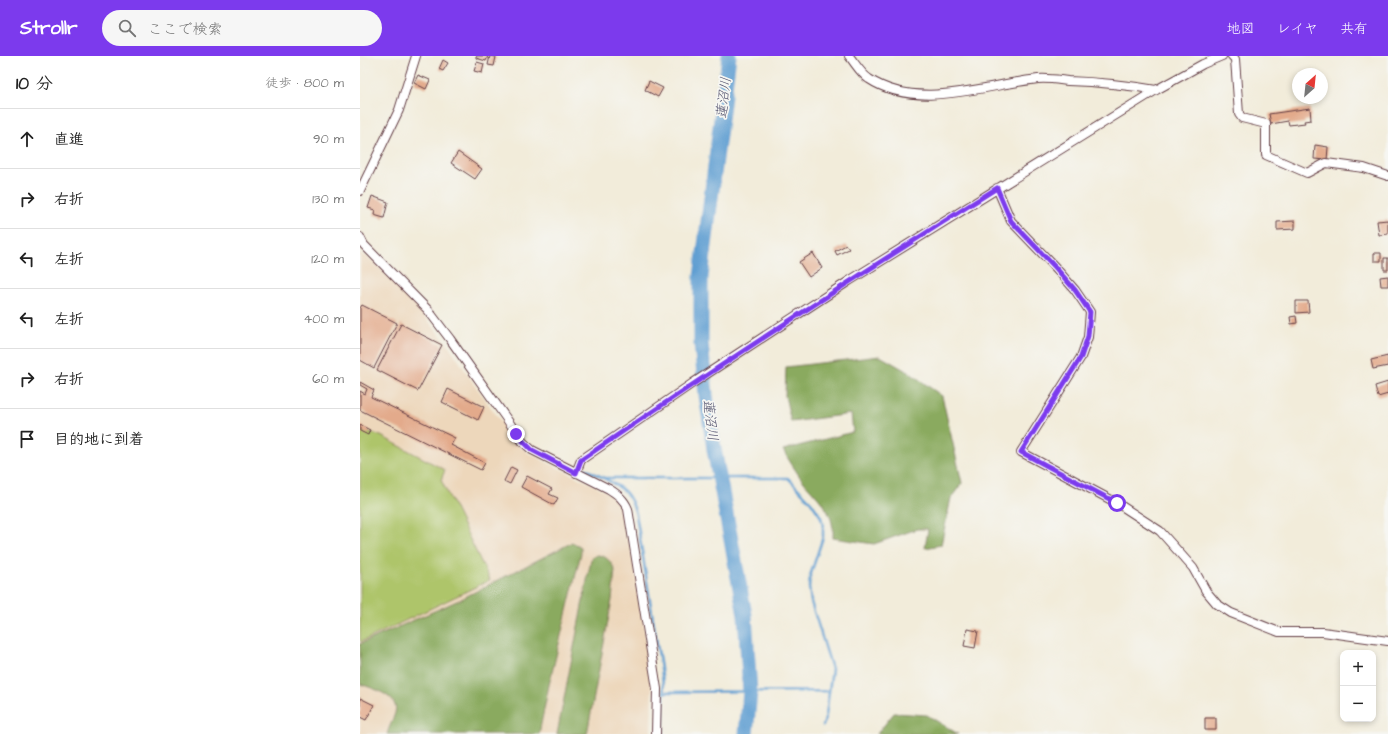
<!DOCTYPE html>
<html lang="ja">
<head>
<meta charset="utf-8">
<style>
	body { margin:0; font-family:"Architects Daughter","Klee One",sans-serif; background:#f6f6f6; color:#222 }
	.controls { position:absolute; right:12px; bottom:12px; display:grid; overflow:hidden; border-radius:8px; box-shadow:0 2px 6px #0003 }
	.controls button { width:36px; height:36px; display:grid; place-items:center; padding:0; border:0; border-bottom:1px solid #e0e0e0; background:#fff; color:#222; font:20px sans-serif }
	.compass { position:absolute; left:932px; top:12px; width:36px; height:36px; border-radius:50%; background:#fff; box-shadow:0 2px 6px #0003; rotate:27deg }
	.stop { position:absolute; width:12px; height:12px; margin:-9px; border:3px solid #7c3aed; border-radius:50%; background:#fff }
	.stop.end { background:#7c3aed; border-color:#fff; box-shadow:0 1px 4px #0008 }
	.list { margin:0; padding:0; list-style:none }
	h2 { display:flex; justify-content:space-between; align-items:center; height:52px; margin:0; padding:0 16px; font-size:17px }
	h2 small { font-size:13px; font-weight:400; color:#767676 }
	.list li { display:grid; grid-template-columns:26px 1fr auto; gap:12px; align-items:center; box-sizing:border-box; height:60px; padding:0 16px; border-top:1px solid #e0e0e0 }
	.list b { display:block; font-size:15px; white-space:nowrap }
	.list em { font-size:13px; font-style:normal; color:#767676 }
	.icon { flex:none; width:22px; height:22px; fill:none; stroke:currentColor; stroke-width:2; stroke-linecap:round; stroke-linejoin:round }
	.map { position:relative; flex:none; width:1028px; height:678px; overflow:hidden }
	header { display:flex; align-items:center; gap:24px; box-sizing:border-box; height:56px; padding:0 20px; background:#7c3aed; color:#fff }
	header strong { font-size:19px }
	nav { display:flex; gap:22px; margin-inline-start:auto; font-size:14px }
	.search { width:280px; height:36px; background:#f6f6f6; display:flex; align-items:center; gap:10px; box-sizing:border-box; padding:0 14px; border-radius:22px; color:#767676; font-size:15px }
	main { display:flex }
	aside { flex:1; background:#fff }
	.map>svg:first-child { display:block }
	.built { fill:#edd7bb }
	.green { fill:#aec56a; stroke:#7c724a }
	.forest { fill:#8aaa5e; stroke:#6a6444 }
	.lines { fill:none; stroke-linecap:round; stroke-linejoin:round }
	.stream { stroke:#609fd2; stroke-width:2.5 }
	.river { stroke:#609fd2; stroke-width:15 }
	.building { fill:#e3aa8b }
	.minor-casing { stroke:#633e45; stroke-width:10 }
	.minor { stroke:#fff; stroke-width:8 }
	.route { stroke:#7c3aed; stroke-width:5 }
	.labels { text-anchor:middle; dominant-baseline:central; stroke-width:3.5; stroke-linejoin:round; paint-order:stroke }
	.water-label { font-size:14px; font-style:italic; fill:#53526e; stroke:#f6f6f2 }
</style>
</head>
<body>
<header>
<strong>Strollr</strong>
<div class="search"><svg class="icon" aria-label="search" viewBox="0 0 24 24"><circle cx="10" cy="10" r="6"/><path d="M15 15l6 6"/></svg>ここで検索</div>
<nav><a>地図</a><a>レイヤ</a><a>共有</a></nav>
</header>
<main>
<aside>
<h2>10 分<small>徒歩 · 800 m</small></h2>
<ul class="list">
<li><svg class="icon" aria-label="ahead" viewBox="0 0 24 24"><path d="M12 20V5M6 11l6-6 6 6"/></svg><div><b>直進</b></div><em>90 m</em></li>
<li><svg class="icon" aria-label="right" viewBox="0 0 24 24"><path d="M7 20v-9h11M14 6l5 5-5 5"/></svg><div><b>右折</b></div><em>130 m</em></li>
<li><svg class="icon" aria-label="left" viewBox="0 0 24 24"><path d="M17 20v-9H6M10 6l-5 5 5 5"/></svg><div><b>左折</b></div><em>120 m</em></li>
<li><svg class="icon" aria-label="left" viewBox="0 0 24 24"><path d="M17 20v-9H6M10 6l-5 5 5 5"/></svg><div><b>左折</b></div><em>400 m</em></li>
<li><svg class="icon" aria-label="right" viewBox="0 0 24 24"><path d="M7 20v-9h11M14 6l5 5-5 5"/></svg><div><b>右折</b></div><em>60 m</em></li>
<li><svg class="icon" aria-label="arrive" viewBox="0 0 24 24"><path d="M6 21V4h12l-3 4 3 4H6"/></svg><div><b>目的地に到着</b></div></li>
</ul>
</aside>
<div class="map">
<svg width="1028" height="678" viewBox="0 0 1028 678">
	<rect width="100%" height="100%" fill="#f6f6f2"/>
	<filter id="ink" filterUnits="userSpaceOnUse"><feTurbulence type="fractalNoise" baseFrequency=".025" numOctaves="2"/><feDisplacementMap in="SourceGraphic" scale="8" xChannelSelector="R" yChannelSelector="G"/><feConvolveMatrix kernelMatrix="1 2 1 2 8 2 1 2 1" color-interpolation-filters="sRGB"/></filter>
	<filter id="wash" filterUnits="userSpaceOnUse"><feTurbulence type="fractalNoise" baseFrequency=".012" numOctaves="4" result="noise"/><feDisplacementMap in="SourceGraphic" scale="16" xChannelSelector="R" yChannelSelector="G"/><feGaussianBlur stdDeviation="0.9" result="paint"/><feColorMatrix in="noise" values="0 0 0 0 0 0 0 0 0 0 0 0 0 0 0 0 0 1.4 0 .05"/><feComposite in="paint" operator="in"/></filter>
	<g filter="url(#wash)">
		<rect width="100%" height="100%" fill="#f2ecda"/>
		<path class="built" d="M0 198 13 205 56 250 89 290 114 328 159 390 168 397 251 438 259 445 265 455 280 543 292 628 291 678H0Z"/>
		<path class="green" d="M0 372 10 376 21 380 85 414 81 424 130 524 1 586 0 584Z"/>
		<path class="forest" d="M520 300 550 317 582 340 602 427 591 442 581 489 565 492 568 473H557L514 488 473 482C475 453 456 442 440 421 434 412 428 403 423 394L493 376 491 358 431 366 425 340 426 311Z
			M211 487 218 489 221 491V497L189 629 179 678H27C29 671 33 664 35 657 40 640 12 632 0 628V588L99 544Z
			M238 499C247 500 251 506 255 514L252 544 227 678H197L230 509C231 503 232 500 238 499Z
			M534 657 567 659 598 678H517Z"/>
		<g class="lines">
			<path class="stream" d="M225 413 244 422H428L451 446 461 461 463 471V481L450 520 449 531 451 546 472 613 466 659 463 670
				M245 423C263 432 270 437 276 458L302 619 304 636 303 678
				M304 636 469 635"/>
			<path class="river" d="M369 0 341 221V287L346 339 354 393 385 559 390 636 386 678"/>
		</g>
		<g id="blocks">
			<path class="building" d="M116 0H128L126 5 116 2Z
				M130 0 136 1 134 10 128 9Z
				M83 4 88 7 83 15 79 13Z
				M117 6 124 8 122 17 114 15Z
				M58 19 70 24 66 33 54 27Z
				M289 25 303 32 298 41 285 34Z
				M950 52 951 64 944 65 945 67 929 69 928 65 911 68 909 58Z
				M955 89 968 91 967 104 954 103Z
				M98 96 122 113 115 123 91 107Z
				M12 140 28 146 24 162 14 159 15 154 8 152Z
				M1028 164V178L1019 179 1017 165Z
				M935 165V173L917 174V166Z
				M486 189 489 193 477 199 475 195Z
				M453 197 462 212 449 221 439 206Z
				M1014 197H1021V205H1014Z
				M1024 202H1028V214H1024Z
				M1028 220V230H1021L1020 221Z
				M936 245H948L949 256 936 257Z
				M2 249 37 267 14 312 0 304V252Z
				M936 260 937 267 931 268 930 261Z
				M41 268 82 289 58 335 17 314Z
				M1028 300V310L1013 313 1011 304Z
				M0 326 14 334 11 341 95 382 91 389 125 407 121 414 0 354V335L5 338 7 333 0 329Z
				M1028 326V338L1018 341 1015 330Z
				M88 333 124 351 118 364 82 346Z
				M0 369 10 374 8 379 0 375Z
				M151 411 157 414 150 428 144 425Z
				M167 420 192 433 189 438 198 442 194 449 161 431Z
				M607 573 618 575 615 592 604 590Z
				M0 642 14 649 6 664 0 661Z
				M845 662H856V674H845Z"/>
		</g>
	</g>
	<g filter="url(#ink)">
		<use href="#blocks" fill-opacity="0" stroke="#633e45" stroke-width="1"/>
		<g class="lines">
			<defs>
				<path id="minor" d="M489 0C495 7 501 18 509 23 557 55 625 29 678 23 688 22 699 24 708 25 738 26 767 29 796 34
					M872 0 875 3 879 58 882 62 906 68V99L947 117 966 107 1004 112 1028 120
					M637 132 651 165 695 211 715 234 730 256 728 281 721 301 661 396 757 447 800 475 833 512 846 535 857 548 871 557 919 576H963L1028 585
					M0 135 39 54 56 0
					M0 181 4 189 68 254 90 283 163 386 172 394 249 433C257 438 264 443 268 453L297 633 296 678
					M216 417 221 404 333 327 489 225 796 34 843 8 862 0"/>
			</defs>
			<use href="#minor" class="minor-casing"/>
			<use href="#minor" class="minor"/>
		</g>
	</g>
	<g class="lines" filter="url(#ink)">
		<path class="route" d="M156 378 172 394 216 417 221 404C358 310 497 220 637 132L651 165 695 211 715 234 730 256 728 280 721 301 661 396 757 447"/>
	</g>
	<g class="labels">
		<g class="water-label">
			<text transform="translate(364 42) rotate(-83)">蓮沼川</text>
			<text transform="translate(350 364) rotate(83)">蓮沼川</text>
		</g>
	</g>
</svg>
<div class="controls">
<button>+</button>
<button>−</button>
</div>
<svg class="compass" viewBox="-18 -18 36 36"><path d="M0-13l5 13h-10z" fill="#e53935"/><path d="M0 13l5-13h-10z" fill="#767676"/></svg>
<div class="stop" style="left:757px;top:447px"></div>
<div class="stop end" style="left:156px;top:378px"></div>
</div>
</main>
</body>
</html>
